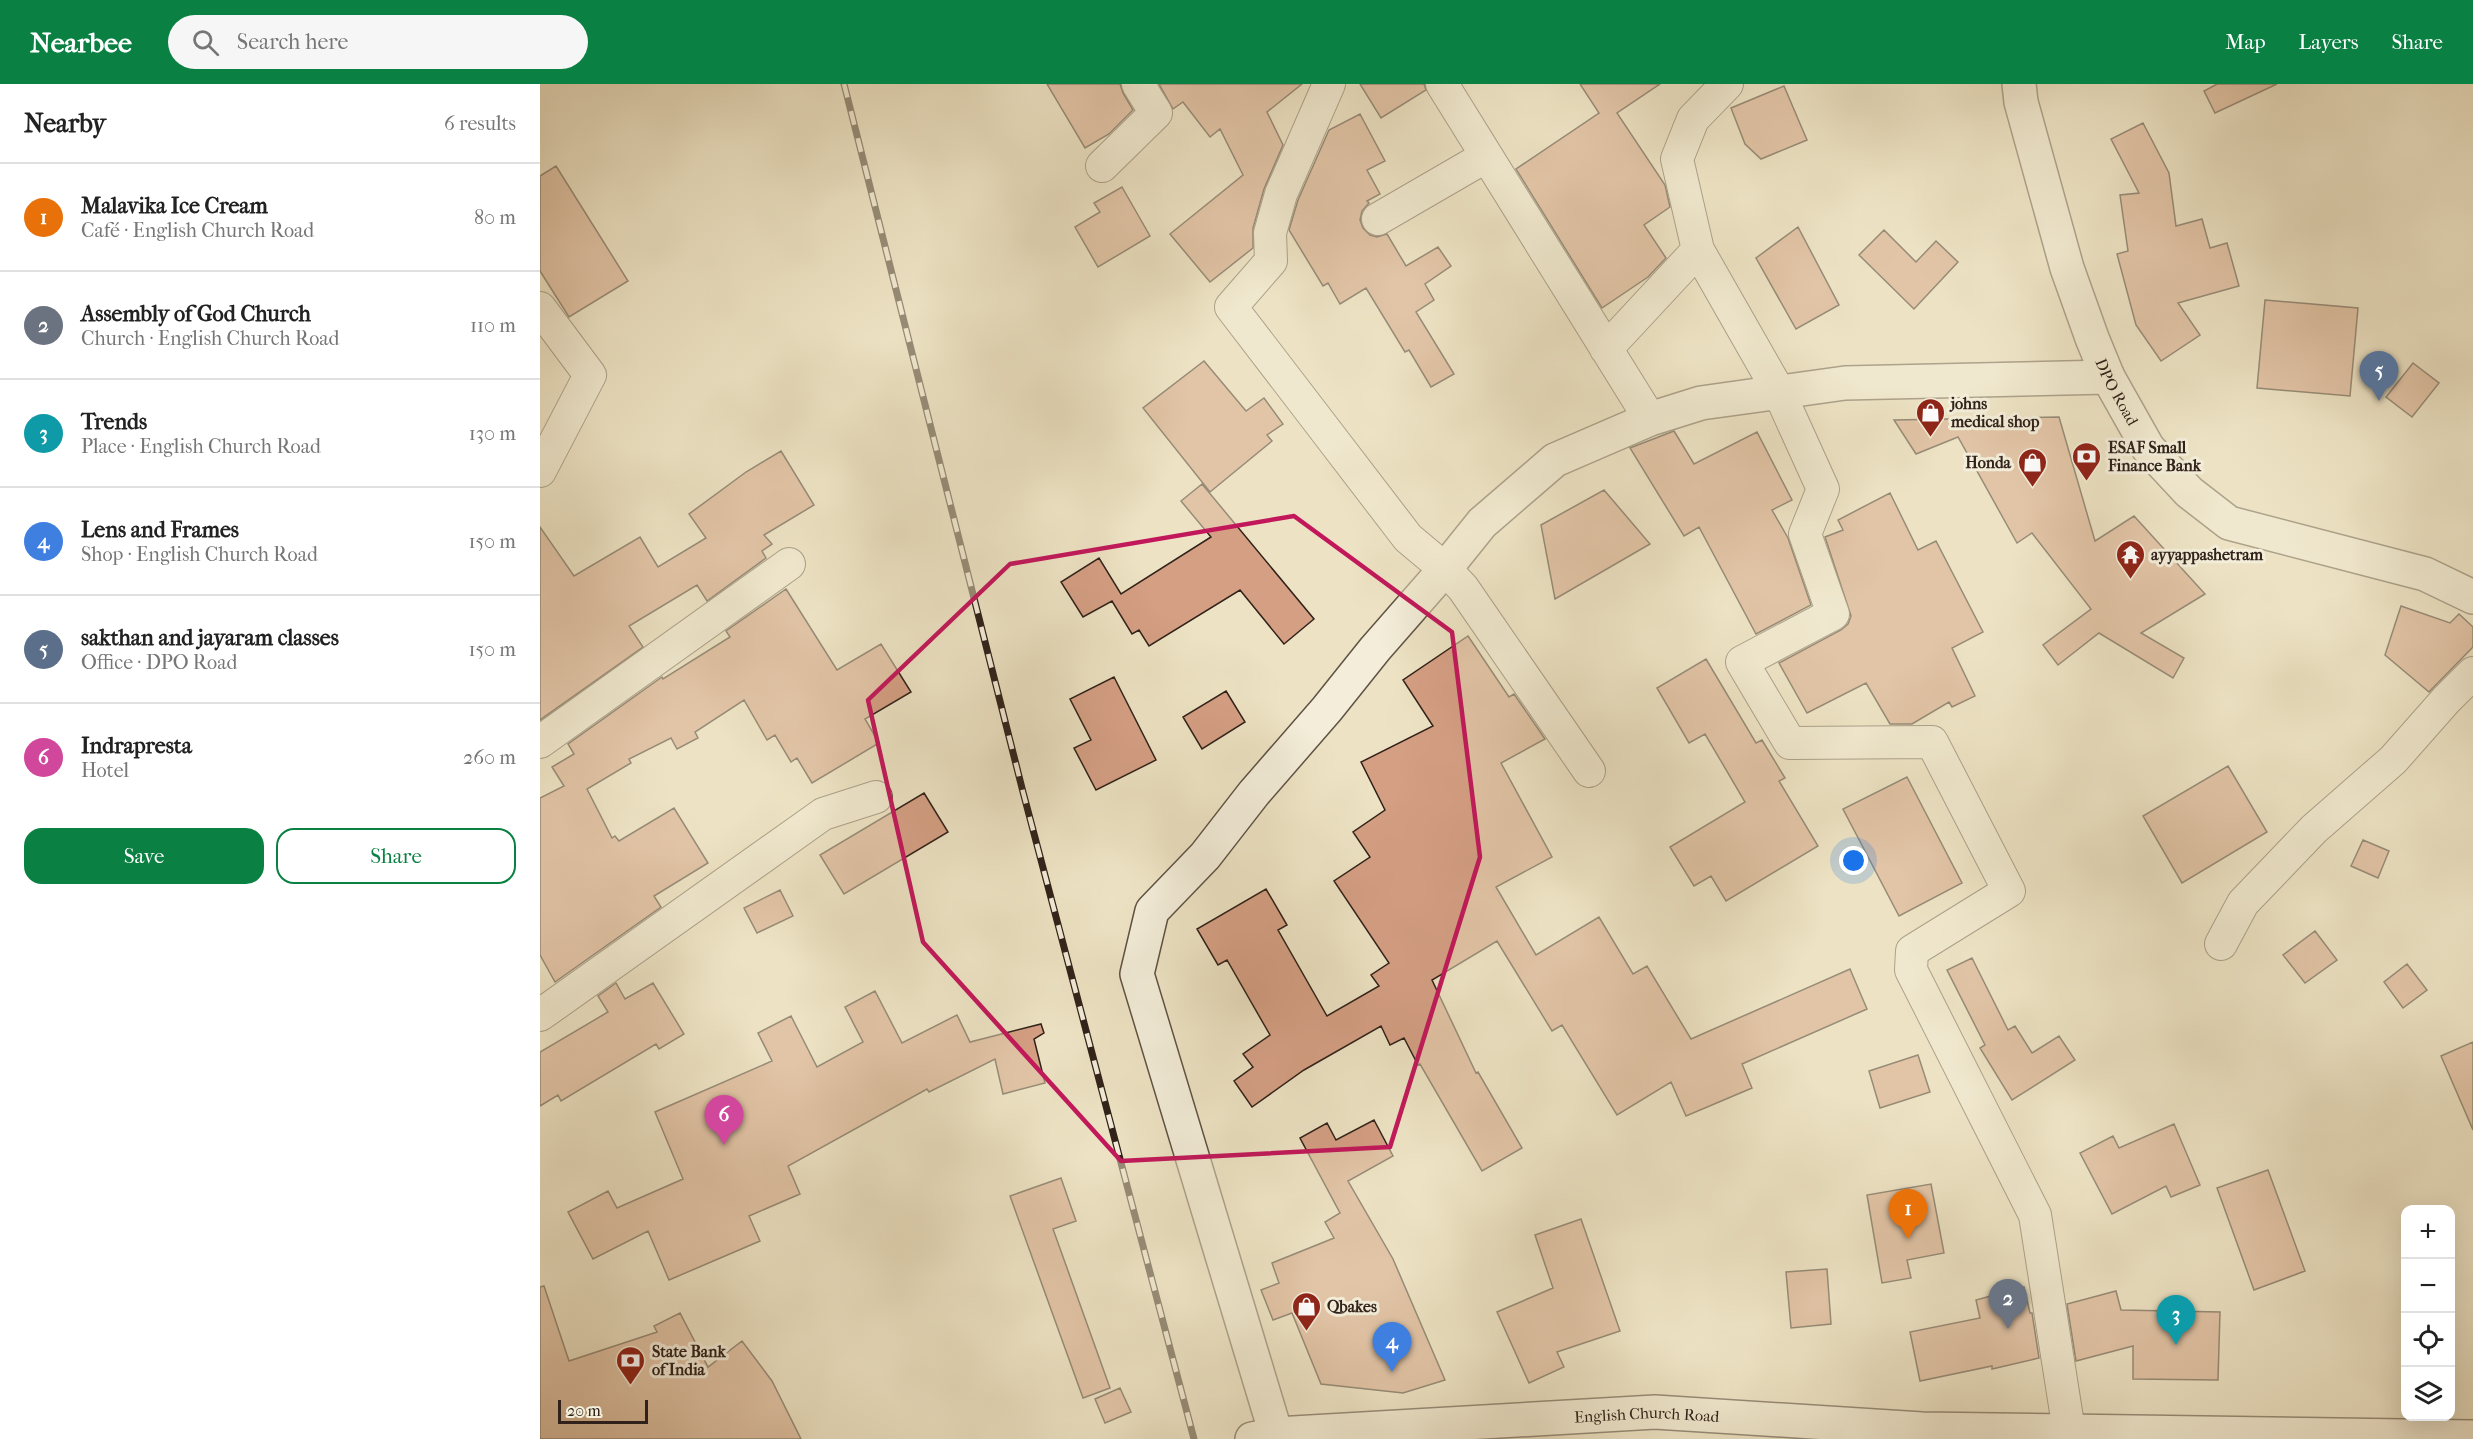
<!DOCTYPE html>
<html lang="en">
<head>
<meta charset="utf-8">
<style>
	body { margin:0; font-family:"IM FELL French Canon",serif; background:#f6f6f6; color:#222 }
	.controls { position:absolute; right:18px; bottom:18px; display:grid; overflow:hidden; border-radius:12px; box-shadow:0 6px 24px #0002 }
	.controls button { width:54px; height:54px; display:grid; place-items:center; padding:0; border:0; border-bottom:2px solid #e0e0e0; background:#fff; color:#222; font:30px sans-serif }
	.scale { position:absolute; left:18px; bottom:15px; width:90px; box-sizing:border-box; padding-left:6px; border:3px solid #30221a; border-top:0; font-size:16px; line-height:21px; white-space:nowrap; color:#30221a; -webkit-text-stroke:4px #f3edd9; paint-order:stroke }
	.you { position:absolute; left:1314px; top:777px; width:21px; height:21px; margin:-15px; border:4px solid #fff; border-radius:50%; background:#1a73e8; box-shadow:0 0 0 9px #1a73e833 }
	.badge { display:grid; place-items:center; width:39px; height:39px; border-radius:50%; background:#0b8043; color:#fff; font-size:20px; font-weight:700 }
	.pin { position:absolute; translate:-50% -50px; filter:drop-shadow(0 2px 3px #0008) }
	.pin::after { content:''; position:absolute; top:32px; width:21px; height:18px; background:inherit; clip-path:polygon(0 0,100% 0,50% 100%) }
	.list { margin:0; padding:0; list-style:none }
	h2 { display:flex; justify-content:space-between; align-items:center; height:78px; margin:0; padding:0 24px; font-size:26px }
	h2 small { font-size:20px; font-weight:400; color:#767676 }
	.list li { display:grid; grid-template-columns:39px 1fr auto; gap:18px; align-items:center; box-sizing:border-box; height:108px; padding:0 24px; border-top:2px solid #e0e0e0 }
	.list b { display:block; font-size:22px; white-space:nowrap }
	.list p { margin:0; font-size:20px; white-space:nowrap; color:#767676 }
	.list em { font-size:20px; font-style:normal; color:#767676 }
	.actions { display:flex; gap:12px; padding:18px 24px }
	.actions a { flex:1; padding:14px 0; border:2px solid #0b8043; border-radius:18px; text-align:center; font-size:21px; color:#0b8043 }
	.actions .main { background:#0b8043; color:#fff }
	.icon { flex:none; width:33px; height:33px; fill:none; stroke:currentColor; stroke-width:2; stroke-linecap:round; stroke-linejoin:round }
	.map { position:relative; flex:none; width:1933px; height:1355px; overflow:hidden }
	header { display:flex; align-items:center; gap:36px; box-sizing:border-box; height:84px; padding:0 30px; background:#0b8043; color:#fff }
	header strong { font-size:28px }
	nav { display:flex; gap:33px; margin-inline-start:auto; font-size:21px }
	.search { width:420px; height:54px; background:#f6f6f6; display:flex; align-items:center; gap:15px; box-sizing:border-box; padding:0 21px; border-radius:33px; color:#767676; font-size:22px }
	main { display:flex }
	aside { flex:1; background:#fff }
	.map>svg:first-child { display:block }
	.building { fill:#d59f84; stroke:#30221a; stroke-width:1.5 }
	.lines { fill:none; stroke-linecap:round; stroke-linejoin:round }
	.minor-casing { stroke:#5f5244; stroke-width:34 }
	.tertiary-casing { stroke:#5f5244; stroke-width:36 }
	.secondary-casing { stroke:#30221a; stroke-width:36 }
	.minor { stroke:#f3edd9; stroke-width:32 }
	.tertiary { stroke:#f3edd9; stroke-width:33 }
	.secondary { stroke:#f3edd9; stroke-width:33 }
	.rail-casing { stroke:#30221a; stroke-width:7 }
	.rail { stroke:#f3edd9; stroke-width:4.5; stroke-dasharray:14; stroke-linecap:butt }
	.marked { fill:none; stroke:#c2185b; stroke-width:4.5; stroke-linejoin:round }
	.labels { text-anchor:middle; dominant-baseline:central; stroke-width:6; stroke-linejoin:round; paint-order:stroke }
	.street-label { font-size:16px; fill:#30221a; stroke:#f3edd9 }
	.poi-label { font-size:16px; font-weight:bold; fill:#30221a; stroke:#f3edd9; text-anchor:start }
</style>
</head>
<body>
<header>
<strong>Nearbee</strong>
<div class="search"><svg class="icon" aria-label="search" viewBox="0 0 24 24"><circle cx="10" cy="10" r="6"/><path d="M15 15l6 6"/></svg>Search here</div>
<nav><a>Map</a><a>Layers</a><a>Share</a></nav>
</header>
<main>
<aside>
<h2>Nearby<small>6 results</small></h2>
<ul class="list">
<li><span class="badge" style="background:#e8710a">1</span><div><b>Malavika Ice Cream</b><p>Café · English Church Road</p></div><em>80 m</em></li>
<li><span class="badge" style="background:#6b7280">2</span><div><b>Assembly of God Church</b><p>Church · English Church Road</p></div><em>110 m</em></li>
<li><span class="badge" style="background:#0f9aa8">3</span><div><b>Trends</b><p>Place · English Church Road</p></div><em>130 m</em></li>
<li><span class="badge" style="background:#3f7fe0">4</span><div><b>Lens and Frames</b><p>Shop · English Church Road</p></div><em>150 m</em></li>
<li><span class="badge" style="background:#5c6f8a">5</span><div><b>sakthan and jayaram classes</b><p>Office · DPO Road</p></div><em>150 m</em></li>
<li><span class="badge" style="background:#d1479c">6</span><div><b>Indrapresta</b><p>Hotel</p></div><em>260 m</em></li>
</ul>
<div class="actions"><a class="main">Save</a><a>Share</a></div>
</aside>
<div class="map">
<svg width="1933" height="1355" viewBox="0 0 1933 1355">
	<rect width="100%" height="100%" fill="#ede3c4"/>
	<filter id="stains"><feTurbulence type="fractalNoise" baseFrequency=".00333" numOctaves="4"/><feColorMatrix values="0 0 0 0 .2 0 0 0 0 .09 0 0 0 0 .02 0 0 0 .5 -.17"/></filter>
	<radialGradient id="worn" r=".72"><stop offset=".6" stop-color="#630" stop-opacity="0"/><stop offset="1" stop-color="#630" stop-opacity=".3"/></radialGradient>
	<path class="building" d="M507 0H580L583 9 593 26 569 50 545 64Z
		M619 0H762L727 28 743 61 724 105 713 144V164L670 198 630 150 703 91 680 45 670 53 643 18 633 25Z
		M820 0H884L886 6 841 34Z
		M1040 0H1120L1077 29 1125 101 1130 123 1104 141 1126 174 1108 193 1062 224 976 85 1059 29Z
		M1677 0H1737L1675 29 1664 7Z
		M1244 2 1267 56 1221 75 1205 60 1191 24Z
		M820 30 845 77 827 86 840 110 827 117 829 119 822 127 820 136 823 144 830 151 837 153 847 150 866 182 898 163 911 182 885 200 894 216 876 228 914 290 891 303 869 266 865 268 826 204 800 220 788 199 783 202 749 146 758 116 789 46Z
		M1603 39 1629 89 1636 142 1662 135 1670 164 1687 159 1699 202 1638 219 1660 251 1621 277 1596 241 1577 170 1588 167 1580 111 1599 109 1571 55Z
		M16 82 88 197 29 233 0 187V92Z
		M582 103 610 152 558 183 535 143 560 128 554 119Z
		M1258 143 1299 221 1256 245 1216 174Z
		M1344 146 1376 178 1396 157 1418 178 1374 225 1319 171Z
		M1725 216 1818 224 1810 312 1717 304Z
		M664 277 706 327 724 314 743 340 727 351 732 357 670 408 603 324Z
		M1873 279 1899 299 1872 333 1846 313Z
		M1519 333 1555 457 1594 432 1665 510 1601 549 1644 574 1633 594 1559 549 1518 581 1503 561 1551 525 1492 449 1477 459 1418 353 1376 370 1354 336Z
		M1134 347 1154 380 1217 348 1252 416 1232 426 1248 454 1271 521 1216 550 1159 443 1144 452 1090 364Z
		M241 367 274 421 224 451 232 460 222 467 226 474 167 517 157 501 89 542 103 563 0 636V443L34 492 100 453 118 483 166 454 149 430 206 388Z
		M662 400 774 535 744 560 700 506 609 562 599 546 592 550 572 517 543 533 521 498 559 474 581 510 671 453 641 417Z
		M1064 406 1110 460 1015 515 1001 441Z
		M1350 409 1378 466 1396 457 1443 548 1412 564 1435 612 1412 623 1409 618 1372 640H1350L1326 599 1267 629 1239 579 1301 546 1308 540 1311 532 1285 453 1303 446 1298 436Z
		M246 505 297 586 341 560 371 608 325 635 339 659 272 699 257 674 251 678 235 651 227 656 204 616 155 648 158 654 137 665 131 654 89 675 91 679 47 705 72 754 75 752 79 757 134 724 168 779 114 812 121 823 15 898 0 871V714L24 702 12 683 34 670 28 660 122 593 123 595 190 553 186 547Z
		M1861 522 1910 539 1919 530 1933 543V563L1889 608 1845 571Z
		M928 552 969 613 974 610 1005 655 961 679 1012 773 956 803 996 871 1059 833 1093 890 1107 882 1151 955 1310 885 1327 925 1202 980 1212 1004 1146 1032 1131 998 1077 1031 1022 941 1012 947 957 857 892 896 936 989 938 988 982 1064 942 1087 880 980 878 981 864 954 850 961 841 942 764 986 712 1023 694 997 713 983 703 970 730 951 687 876 678 881 657 845 726 805 747 841 738 846 787 932 839 902 831 891 849 879 794 797 830 773 813 748 845 726 821 678 893 642 863 596Z
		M1166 575 1216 659 1222 656 1245 694 1239 697 1278 762 1186 817 1171 792 1154 802 1130 763 1205 718 1165 650 1149 659 1117 604Z
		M574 593 616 676 556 706 534 664 551 656 530 615Z
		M686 607 705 638 662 665 643 633Z
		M1688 682 1727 748 1642 799 1603 732Z
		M1367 693 1422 799 1359 832 1303 725Z
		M384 709 408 748 304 810 280 771Z
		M1823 756 1849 767 1838 794 1811 782Z
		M240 806 253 832 217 849 204 824Z
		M1775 847 1797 876 1765 899 1743 871Z
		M1432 874 1468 946 1475 942 1492 969 1519 952 1535 976 1472 1016 1440 964 1445 961 1407 886Z
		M1867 880 1887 906 1863 924 1844 898Z
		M76 899 85 915 113 899 144 950 119 965 116 960 21 1017 18 1011 0 1022V968L68 928 58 912Z
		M335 907 362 959 417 931 430 958 501 940 504 949 494 955 505 999 463 1010 455 975 389 1008 387 1005 248 1082 260 1110 209 1132 220 1157 129 1196 108 1147 53 1175 28 1128 68 1107 77 1124 143 1095 115 1028 232 977 218 949 251 932 277 983 323 958 305 923Z
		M1933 958V1046L1901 972Z
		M1378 971 1390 1008 1340 1024 1329 987Z
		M834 1036 853 1072 808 1097 853 1175 905 1296 863 1309 781 1300 752 1229 733 1236 721 1206 739 1199 732 1179 794 1154 785 1138 800 1129 760 1054 787 1039 796 1056Z
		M1634 1040 1660 1101 1631 1113 1626 1102 1572 1130 1540 1069 1573 1052 1579 1064Z
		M1728 1086 1765 1187 1714 1206 1677 1104Z
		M521 1094 536 1137 513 1145 570 1304 543 1314 470 1112Z
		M1391 1100 1404 1169 1367 1176 1371 1194 1342 1199 1327 1111Z
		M1041 1135 1080 1247 1017 1268 1024 1283 989 1299 957 1228 1013 1204 995 1151Z
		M1287 1185 1291 1240 1251 1244 1246 1188Z
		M4 1202 29 1277 117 1248 114 1242 140 1229 168 1283 202 1257 232 1297 261 1355H0V1203Z
		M1484 1203 1490 1229H1492L1499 1274 1452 1285V1282L1380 1297 1370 1248 1440 1234 1436 1216Z
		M1576 1207 1581 1226 1680 1228 1678 1296 1593 1295V1262L1536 1277 1527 1220Z
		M580 1304 591 1328 565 1339 555 1315Z"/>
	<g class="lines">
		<defs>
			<path id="minor" d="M789 0 741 110 730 149 731 177 691 223 868 454 905 485 923 504 1049 687
				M902 0 1110 335
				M562 82 616 29 598 0
				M838 135 945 73
				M1158 166 1239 308 1283 405 1265 450 1293 530 1202 578 1250 659 1392 658 1469 807 1372 867 1371 886 1495 1131 1529 1347
				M0 224 50 291 0 387
				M1066 265 1158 166 1137 75 1153 35 1187 0
				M0 658 249 480
				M1681 860 1703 819 1774 745 1853 676 1906 616 1933 589
				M0 931 283 730 336 713"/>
			<g id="tertiary">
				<path id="s1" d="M1479 0 1481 18 1527 184 1552 254 1568 293 1608 364 1649 408 1689 439 1885 490 1933 513"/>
				<path d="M736 1350 597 890 612 827 665 772 714 709 787 625 835 565 905 485 942 439 1015 376 1110 335 1161 319 1305 299 1568 293"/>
			</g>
			<g id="secondary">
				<path id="s2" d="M712 1355 736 1350 1115 1328 1382 1345 1933 1353"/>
			</g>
		</defs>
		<use href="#minor" class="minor-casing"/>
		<use href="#tertiary" class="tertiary-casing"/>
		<use href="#secondary" class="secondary-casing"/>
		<use href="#minor" class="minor"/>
		<use href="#tertiary" class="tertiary"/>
		<use href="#secondary" class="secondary"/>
		<defs>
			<path id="rail" d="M304 0 483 708 654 1355"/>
		</defs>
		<use href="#rail" class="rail-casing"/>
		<use href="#rail" class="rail"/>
	</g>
	<path d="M0 0H1933V1355H0ZM754 432 912 548 940 773 850 1063 581 1077 383 858 328 616 470 480Z" fill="#ede3c4" fill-opacity=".55" fill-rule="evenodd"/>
	<path class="marked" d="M754 432 912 548 940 773 850 1063 581 1077 383 858 328 616 470 480Z"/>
	<defs>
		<symbol id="shop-pin" viewBox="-11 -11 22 30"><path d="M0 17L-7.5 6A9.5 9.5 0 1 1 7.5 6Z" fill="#8f2418" stroke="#f3edd9"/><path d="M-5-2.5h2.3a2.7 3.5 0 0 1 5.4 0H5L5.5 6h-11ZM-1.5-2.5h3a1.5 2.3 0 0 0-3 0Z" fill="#fff"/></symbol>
		<symbol id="bank-pin" viewBox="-11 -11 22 30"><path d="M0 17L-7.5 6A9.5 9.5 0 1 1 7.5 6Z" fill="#8f2418" stroke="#f3edd9"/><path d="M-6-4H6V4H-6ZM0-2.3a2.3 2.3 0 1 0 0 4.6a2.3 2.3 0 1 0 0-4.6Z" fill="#fff"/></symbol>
		<symbol id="temple-pin" viewBox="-11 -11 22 30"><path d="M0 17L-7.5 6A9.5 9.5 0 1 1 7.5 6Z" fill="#8f2418" stroke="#f3edd9"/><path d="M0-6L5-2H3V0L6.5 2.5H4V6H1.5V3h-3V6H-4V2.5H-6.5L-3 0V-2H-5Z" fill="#fff"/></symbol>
	</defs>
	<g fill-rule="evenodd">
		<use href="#shop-pin" x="1374" y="312" width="33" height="45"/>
		<use href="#bank-pin" x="1530" y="356" width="33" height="45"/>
		<use href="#shop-pin" x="1476" y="362" width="33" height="45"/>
		<use href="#temple-pin" x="1574" y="454" width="33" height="45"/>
		<use href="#shop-pin" x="750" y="1206" width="33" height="45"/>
		<use href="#bank-pin" x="74" y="1260" width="33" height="45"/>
	</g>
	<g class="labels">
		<g class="street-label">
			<text stroke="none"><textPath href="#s1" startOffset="324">DPO Road</textPath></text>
			<text stroke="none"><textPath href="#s2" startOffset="396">English Church Road</textPath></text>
		</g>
		<g class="poi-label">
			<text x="1411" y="319">johns<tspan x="1411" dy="18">medical shop</tspan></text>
			<text x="1568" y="363">ESAF Small<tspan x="1568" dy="18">Finance Bank</tspan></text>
			<text x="1471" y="378" text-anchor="end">Honda</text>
			<text x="1611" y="470">ayyappashetram</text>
			<text x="787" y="1222">Qbakes</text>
			<text x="112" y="1267">State Bank<tspan x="112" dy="18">of India</tspan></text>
		</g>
	</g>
	<rect width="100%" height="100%" filter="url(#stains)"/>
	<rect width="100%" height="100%" fill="url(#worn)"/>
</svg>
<div class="controls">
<button>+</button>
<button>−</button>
<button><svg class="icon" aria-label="locate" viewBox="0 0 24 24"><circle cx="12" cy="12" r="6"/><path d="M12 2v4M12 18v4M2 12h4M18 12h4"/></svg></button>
<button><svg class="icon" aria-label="layers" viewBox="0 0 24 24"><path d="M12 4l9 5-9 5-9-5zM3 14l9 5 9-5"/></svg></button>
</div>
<div class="scale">20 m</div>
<div class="you"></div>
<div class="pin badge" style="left:1368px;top:1155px;background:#e8710a">1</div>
<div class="pin badge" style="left:1468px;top:1245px;background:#6b7280">2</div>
<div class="pin badge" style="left:1636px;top:1261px;background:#0f9aa8">3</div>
<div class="pin badge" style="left:852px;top:1288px;background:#3f7fe0">4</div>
<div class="pin badge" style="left:1839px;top:317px;background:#5c6f8a">5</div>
<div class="pin badge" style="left:184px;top:1061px;background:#d1479c">6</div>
</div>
</main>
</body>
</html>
